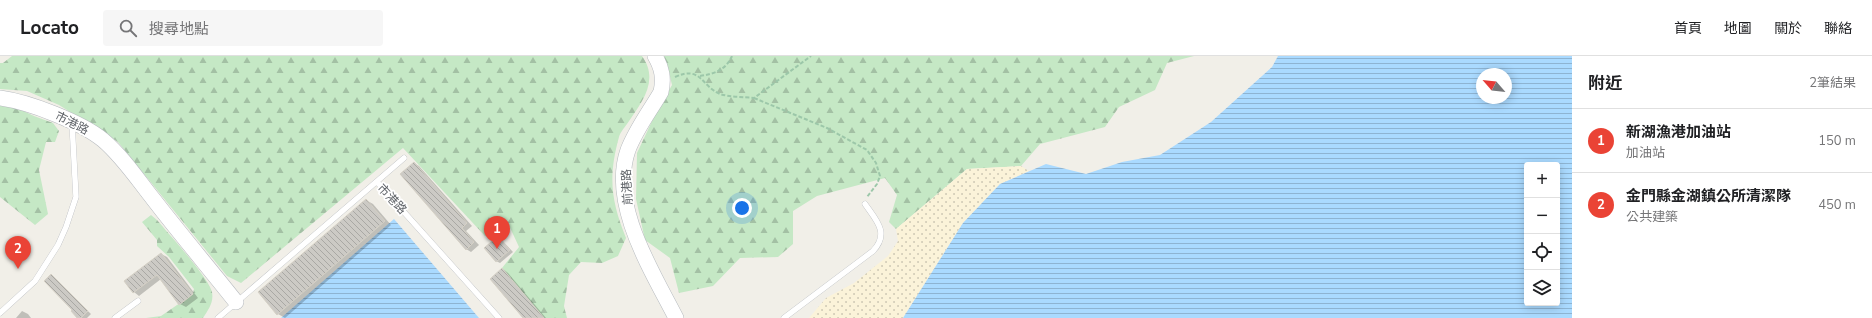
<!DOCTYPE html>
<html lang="zh-TW">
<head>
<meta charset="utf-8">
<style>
	body { margin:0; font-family:"Nunito Sans","Noto Sans TC",sans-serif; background:#f6f6f6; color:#202124 }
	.controls { position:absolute; right:12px; bottom:12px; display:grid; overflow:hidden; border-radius:4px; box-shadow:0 2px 10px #0003 }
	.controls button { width:36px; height:36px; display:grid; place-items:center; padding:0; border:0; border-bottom:1px solid #e0e0e0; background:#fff; color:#202124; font:20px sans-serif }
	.compass { position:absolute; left:1476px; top:12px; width:36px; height:36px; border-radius:50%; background:#fff; box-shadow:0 2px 10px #0003; rotate:298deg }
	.you { position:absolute; left:742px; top:152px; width:14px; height:14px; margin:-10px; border:3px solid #fff; border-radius:50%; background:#1a73e8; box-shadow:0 0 0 6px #1a73e833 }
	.badge { display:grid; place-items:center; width:26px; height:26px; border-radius:50%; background:#ea4335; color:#fff; font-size:13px; font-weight:700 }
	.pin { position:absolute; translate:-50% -33px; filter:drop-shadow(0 1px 2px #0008) }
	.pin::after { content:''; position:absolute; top:21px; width:14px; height:12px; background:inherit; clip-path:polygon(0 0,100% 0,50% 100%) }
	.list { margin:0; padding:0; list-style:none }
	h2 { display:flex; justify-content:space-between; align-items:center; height:52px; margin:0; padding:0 16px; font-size:17px }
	h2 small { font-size:13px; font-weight:400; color:#757577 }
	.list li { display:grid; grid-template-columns:26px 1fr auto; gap:12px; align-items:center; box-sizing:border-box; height:64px; padding:0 16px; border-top:1px solid #e0e0e0 }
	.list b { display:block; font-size:15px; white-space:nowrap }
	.list p { margin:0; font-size:13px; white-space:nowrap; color:#757577 }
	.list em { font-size:13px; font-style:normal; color:#757577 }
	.icon { flex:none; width:22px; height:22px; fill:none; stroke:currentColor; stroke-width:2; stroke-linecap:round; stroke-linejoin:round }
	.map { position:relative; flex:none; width:1572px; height:262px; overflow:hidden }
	header { display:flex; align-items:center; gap:24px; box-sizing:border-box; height:56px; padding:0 20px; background:#fff; border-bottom:1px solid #e0e0e0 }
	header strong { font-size:19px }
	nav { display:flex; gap:22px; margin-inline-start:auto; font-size:14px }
	.search { width:280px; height:36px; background:#f6f6f6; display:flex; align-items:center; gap:10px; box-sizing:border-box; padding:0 14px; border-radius:4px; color:#757577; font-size:15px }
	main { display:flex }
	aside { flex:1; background:#fff }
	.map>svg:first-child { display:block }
	.forest { fill:url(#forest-firs) }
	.sand { fill:url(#sand-dots) }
	.water { fill:url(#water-rules); fill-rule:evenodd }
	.shadow { fill:#0003 }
	.building { fill:url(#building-back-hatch); stroke:#d6d1c6 }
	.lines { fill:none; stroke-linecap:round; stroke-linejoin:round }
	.lane-casing { stroke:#b5b8bc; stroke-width:6 }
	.secondary-casing { stroke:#b6babf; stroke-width:16 }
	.path { stroke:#9cc7a9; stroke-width:2; stroke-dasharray:4 2; stroke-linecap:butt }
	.lane { stroke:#fff; stroke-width:5.5 }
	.secondary { stroke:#fff; stroke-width:15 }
	.labels { text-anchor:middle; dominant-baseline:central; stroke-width:3.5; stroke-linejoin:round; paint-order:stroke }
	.street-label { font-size:12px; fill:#5f6368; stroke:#fff }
</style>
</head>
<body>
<header>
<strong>Locato</strong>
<div class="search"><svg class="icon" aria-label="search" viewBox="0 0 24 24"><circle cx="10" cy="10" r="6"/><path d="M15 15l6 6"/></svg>搜尋地點</div>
<nav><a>首頁</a><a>地圖</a><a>關於</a><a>聯絡</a></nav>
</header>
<main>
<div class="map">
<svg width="1572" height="262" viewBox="0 0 1572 262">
	<defs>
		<pattern id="forest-firs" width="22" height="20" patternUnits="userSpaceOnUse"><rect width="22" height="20" fill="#c5e8c5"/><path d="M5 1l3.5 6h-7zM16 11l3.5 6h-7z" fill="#a3c0a4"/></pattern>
		<pattern id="sand-dots" width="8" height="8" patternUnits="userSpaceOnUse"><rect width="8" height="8" fill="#fbf3d9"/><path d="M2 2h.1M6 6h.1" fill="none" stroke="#cec8b4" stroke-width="1.8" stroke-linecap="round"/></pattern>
		<pattern id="water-rules" width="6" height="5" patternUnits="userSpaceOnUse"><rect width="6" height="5" fill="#aadaff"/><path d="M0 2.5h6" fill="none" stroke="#8eb4d2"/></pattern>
		<pattern id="building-back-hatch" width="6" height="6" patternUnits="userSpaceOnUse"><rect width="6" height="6" fill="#cccac5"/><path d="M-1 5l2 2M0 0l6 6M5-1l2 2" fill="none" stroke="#a9a8a4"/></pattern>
	</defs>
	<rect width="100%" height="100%" fill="#f1efe8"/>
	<path class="forest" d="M12 0H642C660 25 641 47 627 68 624 72 620 77 619 81 608 121 611 145 626 182L618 200 602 207 581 206 569 219 564 250 567 262H544L502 212 519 191 507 165 497 174 485 180 403 92 241 227 227 220 118 86 59 49 27 35 0 33V7H3Z
		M663 0H1194L1167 7 1155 34 1119 51 1105 71 1040 88 1021 110 967 113 896 173 889 166 897 139 885 122 817 140 793 155V188L778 201 740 202 713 230 679 237 670 202 645 184 636 143 637 97 653 63 672 29 668 12Z
		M0 50 15 51 34 60 53 67 59 75 55 86H46L39 114 48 158 35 169 0 141Z
		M151 159 157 164C168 177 209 222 212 236 214 247 208 254 203 262H146L161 260 193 238 194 233 169 201 157 190V184L142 166Z"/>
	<path class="sand" d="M1021 110 1029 115 1000 128 963 167 903 262H809L826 242 854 227 888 200 898 185 896 173 967 113Z"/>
	<path class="water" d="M1278 0H1572V262H903L963 167 1000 128 1046 108 1086 118 1122 106 1160 99 1211 66 1272 11ZM1482 18H1506V42H1482ZM1527 109H1557V247H1527Z
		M394 163 479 262H281Z"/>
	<path class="shadow" d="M414 107 419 110 472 170 466 175 479 189 471 196 466 193Z
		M366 144 373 148 391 169 285 262 278 258Z
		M499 181 513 196 500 207 496 205Z
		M161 198 167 201 198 242 186 251 180 248 161 223 139 240 134 236Z
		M503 213 508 217 546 262H525Z
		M51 219 91 258 87 262H79Z
		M22 255 28 258 31 262H16Z"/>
	<path class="building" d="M414 106 467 167 462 172 474 186 466 194 400 118Z
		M366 143 385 165 277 259 258 236Z
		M498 180 510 194 496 206 484 192Z
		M161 197 193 238 179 249 157 219 133 237 124 225Z
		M502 212 544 262H523L490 223Z
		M51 218 88 255 81 262H77L71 255 72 254 44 225Z"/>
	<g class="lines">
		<defs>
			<path id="lane" d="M377 126 499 262
				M0 257 35 225 58 189 66 171 76 141 72 67
				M115 262 138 245
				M218 262 404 102
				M784 262 873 195C890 177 876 164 865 148"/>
			<path id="secondary" d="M655 0C662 12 664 22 661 36 650 55 636 73 628 94 609 148 652 215 676 262
				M0 42C29 46 81 66 103 84 123 101 138 124 154 144 181 179 209 212 236 246"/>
		</defs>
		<use href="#lane" class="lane-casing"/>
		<use href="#secondary" class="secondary-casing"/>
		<path class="path" d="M700 20C714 18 726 14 732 0
			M675 21C701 9 701 30 720 38 729 41 744 41 754 42L811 0
			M754 42 827 72 867 94 876 107 880 120 877 128 867 141"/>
		<use href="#lane" class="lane"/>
		<use href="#secondary" class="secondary"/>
	</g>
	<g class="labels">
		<g class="street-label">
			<text transform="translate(72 67) rotate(27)">市港路</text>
			<text transform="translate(627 131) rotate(-93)">前港路</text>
			<text transform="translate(392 143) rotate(47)">市港路</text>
		</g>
	</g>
</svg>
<div class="controls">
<button>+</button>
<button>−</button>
<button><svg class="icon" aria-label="locate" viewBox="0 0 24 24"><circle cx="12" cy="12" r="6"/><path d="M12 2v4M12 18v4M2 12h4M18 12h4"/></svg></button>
<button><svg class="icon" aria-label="layers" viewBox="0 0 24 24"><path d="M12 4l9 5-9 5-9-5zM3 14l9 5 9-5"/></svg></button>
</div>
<svg class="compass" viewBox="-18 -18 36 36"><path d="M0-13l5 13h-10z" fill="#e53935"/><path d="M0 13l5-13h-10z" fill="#757577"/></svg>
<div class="you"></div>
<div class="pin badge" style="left:497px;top:193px">1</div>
<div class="pin badge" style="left:18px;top:213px">2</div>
</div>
<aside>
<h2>附近<small>2筆結果</small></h2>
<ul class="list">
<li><span class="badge">1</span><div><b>新湖漁港加油站</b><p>加油站</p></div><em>150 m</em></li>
<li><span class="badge">2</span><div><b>金門縣金湖鎮公所清潔隊</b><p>公共建築</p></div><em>450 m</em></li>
</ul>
</aside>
</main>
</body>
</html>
